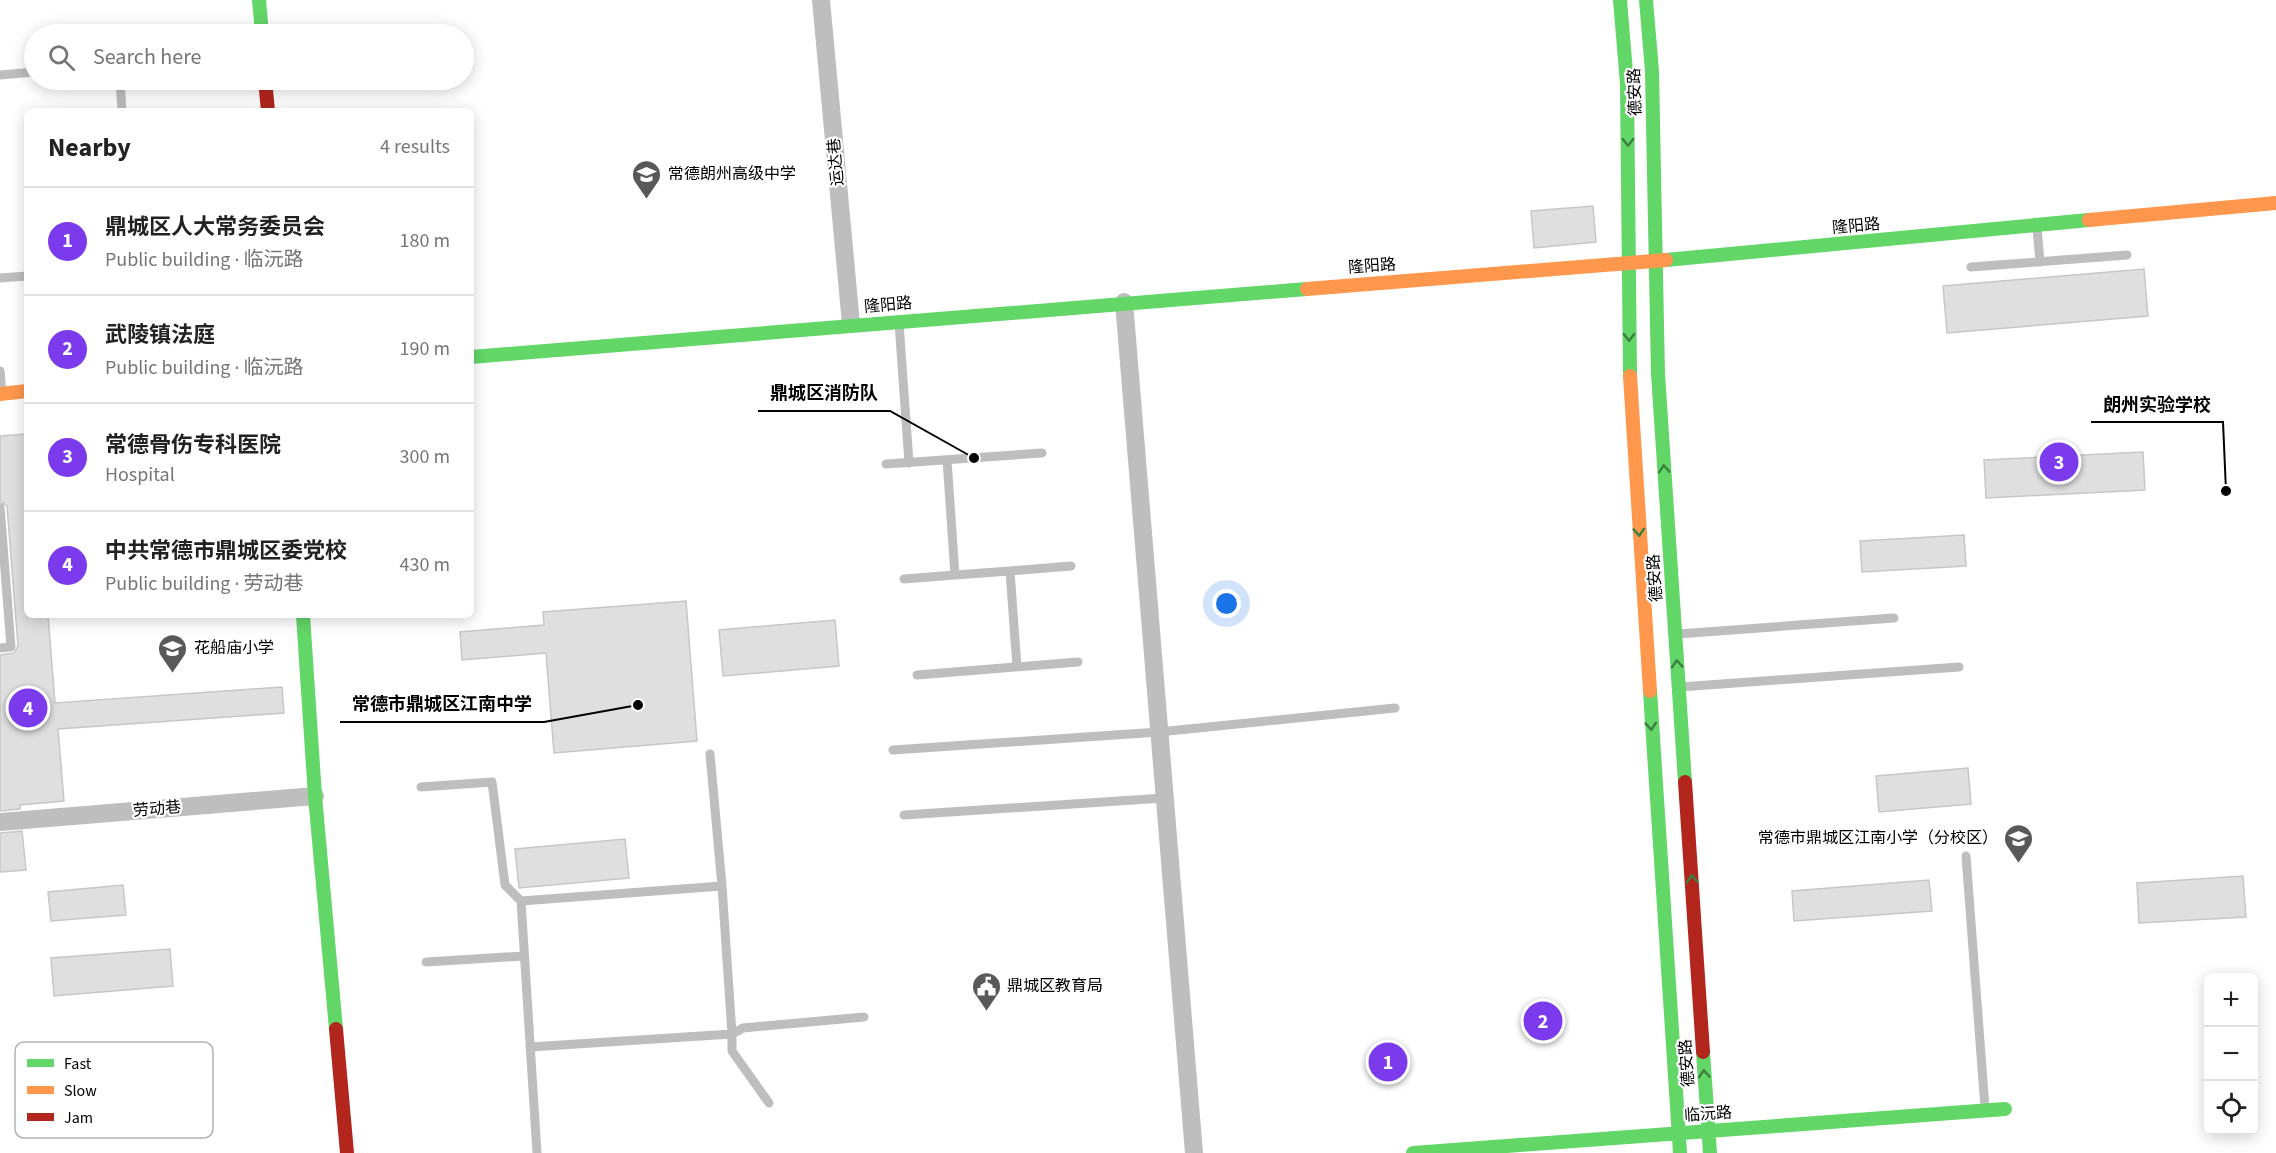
<!DOCTYPE html>
<html lang="en">
<head>
<meta charset="utf-8">
<style>
	body { margin:0; font-family:"Source Sans 3","Noto Sans SC",sans-serif; background:#f6f6f6; color:#222 }
	.controls { position:absolute; right:18px; bottom:18px; display:grid; overflow:hidden; border-radius:9px; box-shadow:0 3px 15px #0003 }
	.controls button { width:54px; height:54px; display:grid; place-items:center; padding:0; border:0; border-bottom:2px solid #e0e0e0; background:#fff; color:#222; font:30px sans-serif }
	.you { position:absolute; left:1227px; top:604px; width:21px; height:21px; margin:-15px; border:4px solid #fff; border-radius:50%; background:#1a73e8; box-shadow:0 0 0 9px #1a73e833 }
	.badge { display:grid; place-items:center; width:39px; height:39px; border-radius:50%; background:#7c3aed; color:#fff; font-size:20px; font-weight:700 }
	.pin { position:absolute; translate:-50% -50%; border:3px solid #fff; box-shadow:0 2px 6px #0006 }
	.list { margin:0; padding:0; list-style:none }
	h2 { display:flex; justify-content:space-between; align-items:center; height:78px; margin:0; padding:0 24px; font-size:26px }
	h2 small { font-size:20px; font-weight:400; color:#767676 }
	.list li { display:grid; grid-template-columns:39px 1fr auto; gap:18px; align-items:center; box-sizing:border-box; height:108px; padding:0 24px; border-top:2px solid #e0e0e0 }
	.list b { display:block; font-size:22px; white-space:nowrap }
	.list p { margin:0; font-size:20px; white-space:nowrap; color:#767676 }
	.list em { font-size:20px; font-style:normal; color:#767676 }
	.icon { flex:none; width:33px; height:33px; fill:none; stroke:currentColor; stroke-width:2; stroke-linecap:round; stroke-linejoin:round }
	.map { position:relative; flex:none; width:2276px; height:1153px; overflow:hidden }
	.search { position:absolute; background:#fff; box-shadow:0 3px 15px #0003; left:24px; top:24px; width:450px; height:66px; display:flex; align-items:center; gap:15px; box-sizing:border-box; padding:0 21px; border-radius:33px; color:#767676; font-size:22px }
	.panel { position:absolute; background:#fff; box-shadow:0 3px 15px #0003; left:24px; top:108px; width:450px; height:510px; border-radius:9px }
	.map>svg:first-child { display:block }
	.building { fill:#dfdfdf; stroke:#c7c7c7; stroke-width:1.5 }
	.lines { fill:none; stroke-linecap:round; stroke-linejoin:round }
	.lane { stroke:#bebebe; stroke-width:9 }
	.street { stroke:#bebebe; stroke-width:18 }
	.fast { stroke:#63d668; stroke-width:14 }
	.slow { stroke:#ff974d; stroke-width:14 }
	.jam { stroke:#b3261e; stroke-width:14 }
	.oneway { stroke:#3b803e }
	.labels { text-anchor:middle; dominant-baseline:central; stroke-width:4.5; stroke-linejoin:round; paint-order:stroke }
	.street-label { font-size:16px; fill:#000; stroke:#fff }
	.poi-label { font-size:16px; fill:#000; stroke:#fff; text-anchor:start }
	.key { fill:#fff; stroke:#b2b2b2; stroke-width:1.5 }
	.key-label { font-size:16px; fill:#000 }
	.leader { fill:none; stroke:#000; stroke-width:2 }
	.callout-dot { fill:#000; stroke:#fff; stroke-width:2 }
	.callout-label { font-size:18px; text-anchor:middle; font-weight:bold; fill:#000; stroke:#fff; stroke-width:4.5; stroke-linejoin:round; paint-order:stroke }
</style>
</head>
<body>
<div class="map">
<svg width="2276" height="1153" viewBox="0 0 2276 1153">
	<rect width="100%" height="100%" fill="#fff"/>
	<path class="building" d="M1593 206 1596 242 1534 248 1531 211Z
		M2144 269 2148 316 1947 333 1943 286Z
		M27 434V615H48L55 703 282 687 284 713 58 729 64 801 20 805V809L0 811V655L14 653 18 646 7 506 0 500V436Z
		M2143 452 2145 490 1986 498 1984 460Z
		M1964 535 1966 566 1862 572 1860 541Z
		M686 601 697 741 554 753 546 653 462 660 460 632 544 625 543 612Z
		M835 620 839 666 723 676 719 630Z
		M1968 768 1971 804 1879 812 1876 776Z
		M22 831 26 870 0 872V833Z
		M625 839 629 878 519 888 515 849Z
		M2243 876 2246 917 2139 923 2137 883Z
		M1929 880 1932 911 1794 921 1792 891Z
		M123 885 126 915 51 921 48 892Z
		M170 949 173 986 54 996 51 958Z"/>
	<g class="lines">
		<path class="lane" d="M0 75 34 72
			M120 80 122 111
			M2037 228 2040 262
			M1971 267 2127 255
			M0 278 27 276
			M899 323 909 463
			M0 371 2 393
			M947 460 955 575 1010 571 1017 667
			M886 464 1042 453
			M0 507 11 647 0 648
			M1010 571 1071 566
			M904 579 955 575
			M1678 634 1894 618
			M917 675 1078 662
			M1680 687 1959 667
			M893 750 1159 732 1395 708
			M710 754 722 886
			M421 787 492 782 505 885 521 901 537 1153
			M904 815 1164 798
			M1966 856 1985 1108
			M521 901 722 886 732 1034 530 1047
			M426 962 524 956
			M769 1103 732 1051V1034L743 1028 864 1017"/>
		<path class="street" d="M821 0 851 324
			M1124 302 1194 1153
			M0 822 315 796"/>
		<path class="fast" d="M259 0 262 34
			M1620 0 1627 84 1630 376
			M1646 0 1652 71 1658 374 1685 782
			M1666 260 2089 220
			M471 357 1307 289
			M303 615 315 796 336 1029
			M1650 691 1680 1153
			M1703 1052 1710 1153
			M1413 1153 2005 1109"/>
		<path class="slow" d="M2089 220 2276 203
			M1307 289 1666 260
			M1630 376 1650 691
			M0 394 27 391"/>
		<path class="jam" d="M265 80 268 111
			M1685 782 1703 1052
			M336 1029 347 1153"/>
	</g>
	<defs><path id="oneway-chevron" d="M-2-3.5L2.5 0L-2 3.5" fill="none" stroke-width="1.6" stroke-linecap="round" stroke-linejoin="round" transform="scale(1.5)"/></defs>
	<g class="oneway">
		<use href="#oneway-chevron" transform="translate(1628 142) rotate(89)"/>
		<use href="#oneway-chevron" transform="translate(1629 337) rotate(90)"/>
		<use href="#oneway-chevron" transform="translate(1664 469) rotate(-94)"/>
		<use href="#oneway-chevron" transform="translate(1639 532) rotate(86)"/>
		<use href="#oneway-chevron" transform="translate(1677 664) rotate(-94)"/>
		<use href="#oneway-chevron" transform="translate(1651 726) rotate(86)"/>
		<use href="#oneway-chevron" transform="translate(1692 879) rotate(-94)"/>
		<use href="#oneway-chevron" transform="translate(1704 1074) rotate(-94)"/>
	</g>
	<defs>
		<symbol id="school-pin" viewBox="-11 -11 22 30"><path d="M0 17L-7.5 6A9.5 9.5 0 1 1 7.5 6Z" fill="#595959" stroke="#fff"/><path d="M0-5L7-2L0 1L-7-2ZM-4 1L0 2.5L4 1V4Q0 6-4 4Z" fill="#fff"/></symbol>
		<symbol id="civic-pin" viewBox="-11 -11 22 30"><path d="M0 17L-7.5 6A9.5 9.5 0 1 1 7.5 6Z" fill="#595959" stroke="#fff"/><path d="M-.6-6.5H3V-4.5H.6V-3L4-1V1h2V6H-6V1h2V-1L-.6-3ZM-1.2 2.5V6h2.4V2.5Z" fill="#fff"/></symbol>
	</defs>
	<g fill-rule="evenodd">
		<use href="#school-pin" x="630" y="158" width="33" height="45"/>
		<use href="#school-pin" x="156" y="632" width="33" height="45"/>
		<use href="#school-pin" x="2002" y="822" width="33" height="45"/>
		<use href="#civic-pin" x="970" y="970" width="33" height="45"/>
	</g>
	<g class="labels">
		<g class="street-label">
			<text transform="translate(1635 92) rotate(-92)">德安路</text>
			<text transform="translate(836 162) rotate(-95)">运达巷</text>
			<text transform="translate(1856 226) rotate(-5)">隆阳路</text>
			<text transform="translate(1372 266) rotate(-4)">隆阳路</text>
			<text transform="translate(888 305) rotate(-5)">隆阳路</text>
			<text transform="translate(1655 578) rotate(-94)">德安路</text>
			<text transform="translate(157 809) rotate(-5)">劳动巷</text>
			<text transform="translate(1687 1063) rotate(-94)">德安路</text>
			<text transform="translate(1708 1114) rotate(-4)">临沅路</text>
		</g>
		<g class="poi-label">
			<text x="668" y="174">常德朗州高级中学</text>
			<text x="194" y="648">花船庙小学</text>
			<text x="1998" y="838" text-anchor="end">常德市鼎城区江南小学（分校区）</text>
			<text x="1007" y="986">鼎城区教育局</text>
		</g>
	</g>
	<rect x="15" y="1042" width="198" height="96" rx="9" class="key"/>
	<rect x="27" y="1059" width="27" height="8" fill="#63d668"/>
	<rect x="27" y="1086" width="27" height="8" fill="#ff974d"/>
	<rect x="27" y="1113" width="27" height="8" fill="#b3261e"/>
	<g class="key-label">
		<text x="64" y="1069">Fast</text>
		<text x="64" y="1096">Slow</text>
		<text x="64" y="1123">Jam</text>
	</g>
	<path class="leader" d="M974 458L890 411H758M2226 491L2223 422H2091M638 705L544 722H340"/>
	<g class="callout-dot">
		<circle cx="974" cy="458" r="6"/>
		<circle cx="2226" cy="491" r="6"/>
		<circle cx="638" cy="705" r="6"/>
	</g>
	<g class="callout-label">
		<text x="824" y="399">鼎城区消防队</text>
		<text x="2157" y="411">朗州实验学校</text>
		<text x="442" y="710">常德市鼎城区江南中学</text>
	</g>
</svg>
<div class="controls">
<button>+</button>
<button>−</button>
<button><svg class="icon" aria-label="locate" viewBox="0 0 24 24"><circle cx="12" cy="12" r="6"/><path d="M12 2v4M12 18v4M2 12h4M18 12h4"/></svg></button>
</div>
<div class="you"></div>
<div class="pin badge" style="left:1388px;top:1062px">1</div>
<div class="pin badge" style="left:1543px;top:1021px">2</div>
<div class="pin badge" style="left:2059px;top:462px">3</div>
<div class="pin badge" style="left:28px;top:708px">4</div>
<div class="search"><svg class="icon" aria-label="search" viewBox="0 0 24 24"><circle cx="10" cy="10" r="6"/><path d="M15 15l6 6"/></svg>Search here</div>
<section class="panel">
<h2>Nearby<small>4 results</small></h2>
<ul class="list">
<li><span class="badge">1</span><div><b>鼎城区人大常务委员会</b><p>Public building · 临沅路</p></div><em>180 m</em></li>
<li><span class="badge">2</span><div><b>武陵镇法庭</b><p>Public building · 临沅路</p></div><em>190 m</em></li>
<li><span class="badge">3</span><div><b>常德骨伤专科医院</b><p>Hospital</p></div><em>300 m</em></li>
<li><span class="badge">4</span><div><b>中共常德市鼎城区委党校</b><p>Public building · 劳动巷</p></div><em>430 m</em></li>
</ul>
</section>
</div>
</body>
</html>
